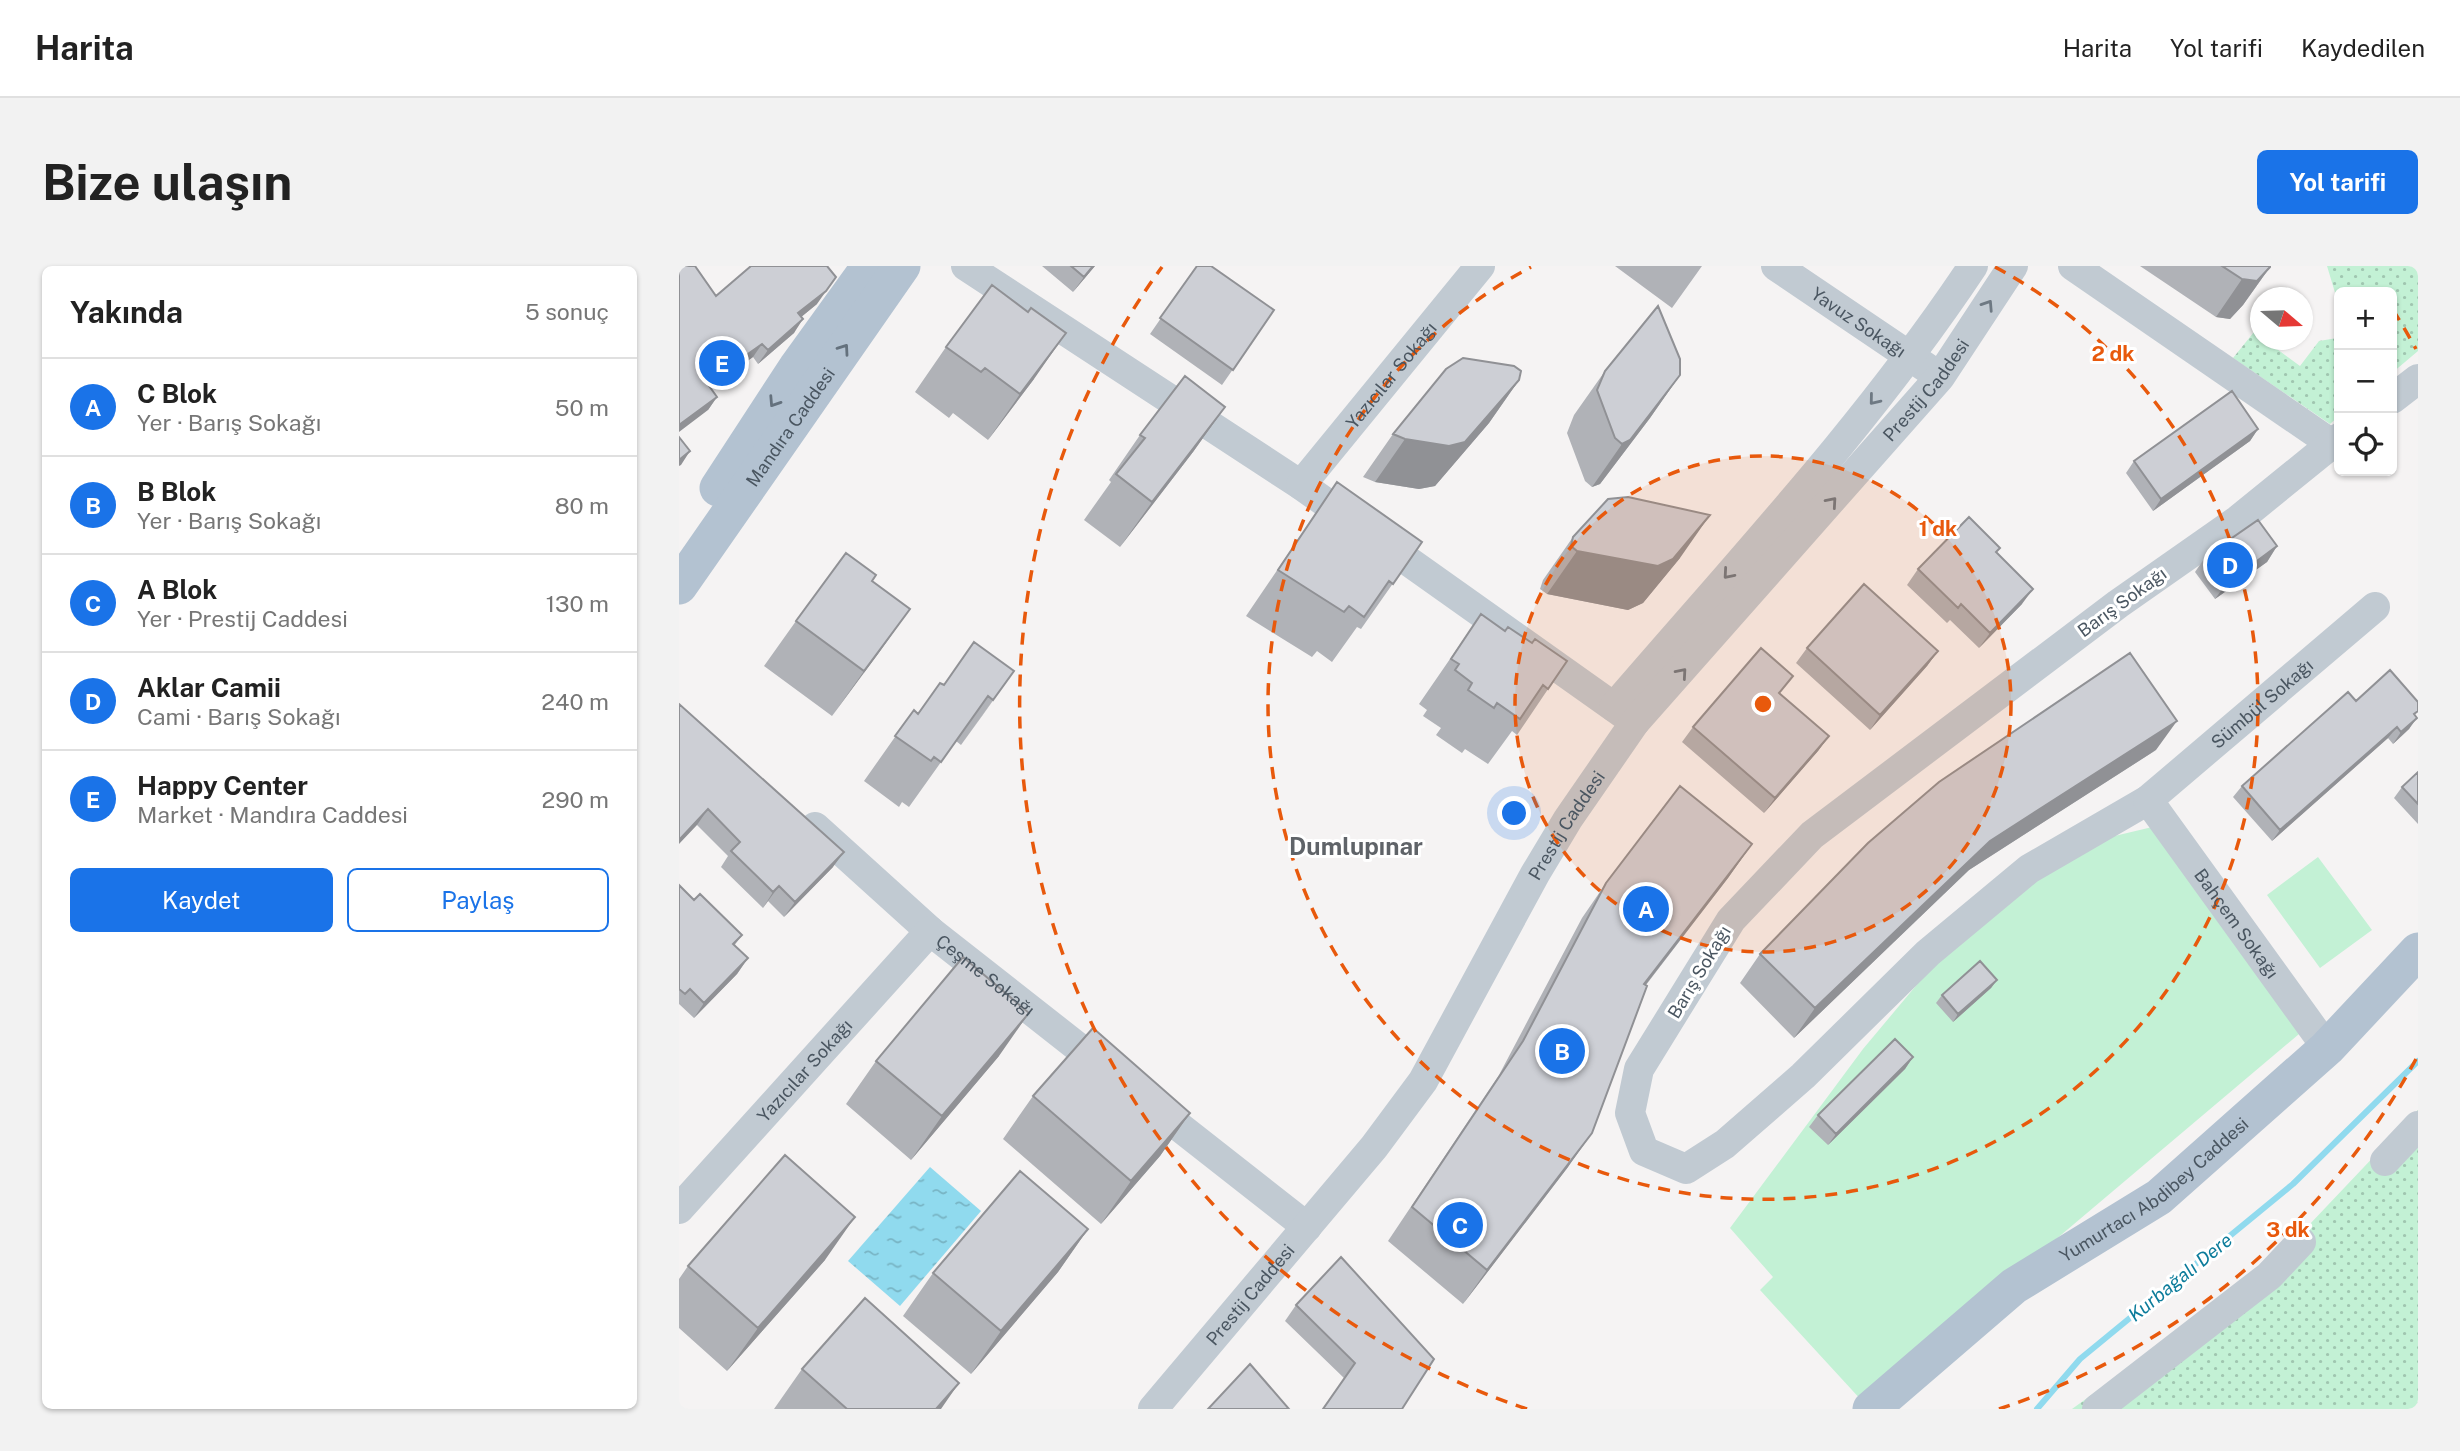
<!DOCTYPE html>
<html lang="tr">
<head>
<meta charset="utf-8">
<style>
	body { margin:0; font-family:"Public Sans",sans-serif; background:#f2f2f2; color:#222 }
	.controls { position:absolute; right:21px; top:21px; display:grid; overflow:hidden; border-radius:10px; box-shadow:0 2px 5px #0004 }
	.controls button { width:63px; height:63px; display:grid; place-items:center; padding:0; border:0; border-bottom:2px solid #e0e0e0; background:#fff; color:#222; font:35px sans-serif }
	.compass { position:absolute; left:1571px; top:21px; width:63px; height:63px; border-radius:50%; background:#fff; box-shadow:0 2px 5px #0004; rotate:109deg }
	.you { position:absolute; left:836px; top:548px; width:24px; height:24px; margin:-18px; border:5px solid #fff; border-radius:50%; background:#1a73e8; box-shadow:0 0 0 10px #1a73e833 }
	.badge { display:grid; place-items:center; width:46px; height:46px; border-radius:50%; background:#1a73e8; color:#fff; font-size:23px; font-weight:700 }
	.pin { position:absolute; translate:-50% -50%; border:4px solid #fff; box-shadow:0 2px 7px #0006 }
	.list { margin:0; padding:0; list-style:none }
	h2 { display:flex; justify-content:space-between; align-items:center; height:91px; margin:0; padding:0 28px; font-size:30px }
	h2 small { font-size:23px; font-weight:400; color:#767676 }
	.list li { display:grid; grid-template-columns:46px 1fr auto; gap:21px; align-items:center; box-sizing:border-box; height:98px; padding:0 28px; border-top:2px solid #e0e0e0 }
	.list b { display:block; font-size:26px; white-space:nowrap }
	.list p { margin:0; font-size:23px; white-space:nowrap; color:#767676 }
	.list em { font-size:23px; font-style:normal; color:#767676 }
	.actions { display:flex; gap:14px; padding:21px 28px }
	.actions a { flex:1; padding:16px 0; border:2px solid #1a73e8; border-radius:10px; text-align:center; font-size:24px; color:#1a73e8 }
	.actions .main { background:#1a73e8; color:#fff }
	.icon { flex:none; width:38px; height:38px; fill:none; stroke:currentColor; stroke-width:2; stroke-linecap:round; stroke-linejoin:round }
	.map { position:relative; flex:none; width:1739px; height:1143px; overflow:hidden; border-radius:10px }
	header { display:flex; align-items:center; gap:42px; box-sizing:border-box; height:98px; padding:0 35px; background:#fff; border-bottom:2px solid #e0e0e0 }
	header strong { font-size:33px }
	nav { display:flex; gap:38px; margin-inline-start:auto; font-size:24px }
	.intro { display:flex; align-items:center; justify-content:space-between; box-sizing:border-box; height:168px; padding:0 42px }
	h1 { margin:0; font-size:49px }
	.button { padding:18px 32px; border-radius:10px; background:#1a73e8; color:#fff; font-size:24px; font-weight:700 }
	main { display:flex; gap:42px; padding:0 42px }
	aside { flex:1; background:#fff; border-radius:10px; box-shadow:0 2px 5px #0004 }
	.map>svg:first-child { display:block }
	.grass { fill:url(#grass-dots) }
	.pitch { fill:#c3f1d5 }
	.water { fill:url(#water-ripples) }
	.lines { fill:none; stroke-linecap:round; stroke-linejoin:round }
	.stream { stroke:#90daee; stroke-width:6 }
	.minor { stroke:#c1cad2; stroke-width:30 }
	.major { stroke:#b3c2d1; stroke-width:37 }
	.wall { fill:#b0b2b7 }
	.shaded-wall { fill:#909195 }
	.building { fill:#cdcfd5; stroke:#909195; stroke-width:2 }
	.oneway { stroke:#6e7983 }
	.oneway2 { stroke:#64717d }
	.ring { fill:none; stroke:#e8590c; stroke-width:3.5; stroke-dasharray:12 9 }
	.labels { text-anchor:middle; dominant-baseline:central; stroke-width:6; stroke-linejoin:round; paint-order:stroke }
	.street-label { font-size:18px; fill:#4a5661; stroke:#fff }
	.water-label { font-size:19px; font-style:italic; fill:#0c7c9b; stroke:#fff }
	.district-label { font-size:24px; font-weight:bold; fill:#5f6368; stroke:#fff }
	.centre { fill:#e8590c; stroke:#fff; stroke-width:3.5 }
	.ring-label { font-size:21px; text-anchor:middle; font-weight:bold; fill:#e8590c; stroke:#fff; stroke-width:6; stroke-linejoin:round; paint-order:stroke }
</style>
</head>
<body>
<header>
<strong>Harita</strong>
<nav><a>Harita</a><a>Yol tarifi</a><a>Kaydedilen</a></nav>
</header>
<div class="intro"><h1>Bize ulaşın</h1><a class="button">Yol tarifi</a></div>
<main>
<aside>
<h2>Yakında<small>5 sonuç</small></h2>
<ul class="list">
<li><span class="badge">A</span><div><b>C Blok</b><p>Yer · Barış Sokağı</p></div><em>50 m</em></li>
<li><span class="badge">B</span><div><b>B Blok</b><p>Yer · Barış Sokağı</p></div><em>80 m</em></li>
<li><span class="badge">C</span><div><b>A Blok</b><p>Yer · Prestij Caddesi</p></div><em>130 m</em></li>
<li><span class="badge">D</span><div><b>Aklar Camii</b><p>Cami · Barış Sokağı</p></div><em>240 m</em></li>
<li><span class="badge">E</span><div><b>Happy Center</b><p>Market · Mandıra Caddesi</p></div><em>290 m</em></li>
</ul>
<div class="actions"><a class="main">Kaydet</a><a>Paylaş</a></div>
</aside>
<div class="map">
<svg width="1739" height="1143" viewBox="0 0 1739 1143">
	<defs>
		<pattern id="grass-dots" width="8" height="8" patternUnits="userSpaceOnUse" patternTransform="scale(1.75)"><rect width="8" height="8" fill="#c3f1d5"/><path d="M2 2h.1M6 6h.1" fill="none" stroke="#a0c6b0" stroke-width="1.8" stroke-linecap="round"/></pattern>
		<pattern id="water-ripples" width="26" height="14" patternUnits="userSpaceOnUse" patternTransform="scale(1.75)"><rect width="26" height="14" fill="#90daee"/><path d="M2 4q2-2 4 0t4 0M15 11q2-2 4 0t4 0" fill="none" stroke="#78b4c4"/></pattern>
	</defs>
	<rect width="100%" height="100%" fill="#f5f3f3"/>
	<path class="grass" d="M1648 0H1739V85L1713 107V26H1660V40Z
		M1575 66 1621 100 1640 75 1658 72 1660 150 1651 158 1554 92Z
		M1739 844V1143H1393L1593 998Z"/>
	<path class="pitch" d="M1486 558 1626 763 1184 1136 1081 1024 1094 1011 1051 962 1184 783 1302 642 1406 577Z
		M1639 591 1693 664 1641 702 1588 629Z"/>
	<path class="water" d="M251 901 302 945 221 1040 169 995Z"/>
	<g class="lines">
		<path class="stream" d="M1358 1143 1401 1093 1614 918 1739 795"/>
		<g class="minor">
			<path d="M287 0 622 219 956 456"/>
			<path id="s1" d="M1097 0 1248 102"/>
			<path d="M1394 0 1653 178"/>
			<path d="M1713 133 1739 113"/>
			<path id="s2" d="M1660 172 1559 254 1439 338 1133 569 1052 654 960 803 951 847 965 885 1007 903 1046 878 1124 810 1249 687 1350 603 1469 534 1696 341"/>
			<path id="s3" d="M622 219 801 0"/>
			<path d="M935 441C1058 298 1189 158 1294 0"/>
			<path id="s4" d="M1469 534 1648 782"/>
			<path id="s5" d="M136 561 251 665 428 804"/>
			<path d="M470 837 628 961"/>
			<path d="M1706 895 1739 860"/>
			<path id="s6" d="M0 943 251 665"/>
			<path id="s7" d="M474 1143 695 881 744 815 856 608 889 553 956 456 1261 111 1334 0"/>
			<path d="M1418 1143 1590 1010 1622 976"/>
		</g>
		<g class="major">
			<path d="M39 222 118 101 191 0"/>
			<path id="s8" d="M0 320 223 0"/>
			<path id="s9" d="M1192 1143 1335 1020 1480 931 1648 782 1739 685"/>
		</g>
	</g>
	<path class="wall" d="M363 0H416L394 26Z
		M518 0 595 44 543 119 471 68Z
		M936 0H1023L993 42Z
		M1461 0H1591V1L1564 39 1551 53 1537 51Z
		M37 30 138 38 122 51 115 67 79 98 74 91 31 121 38 131 29 144Z
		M267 81 355 113 309 174 274 147 270 152 236 126Z
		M926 105 1001 109 971 152 921 218 913 221 906 215 888 167 895 149Z
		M840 114 810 157 756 220 740 223 696 216 684 211 714 168Z
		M546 141 514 186 441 281 405 254 432 216 430 214 461 169Z
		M1579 163 1571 175 1474 245 1447 207 1455 195Z
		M658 216 743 276 682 363 678 361 653 396 638 385 633 391 567 350Z
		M894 271 1001 292 964 337 949 344 868 328 861 323 864 314Z
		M1598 280 1588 296 1536 333 1516 306 1527 290Z
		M1317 287 1343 338 1300 382 1271 354 1268 357 1228 319 1239 303Z
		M193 315 231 343 153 450 85 400 117 355Z
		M802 348 826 365 888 395 838 469 833 465 809 498 786 483 783 487 757 469 762 462 744 450 748 444 740 438Z
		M1128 382 1259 385 1248 400 1191 464 1117 397Z
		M335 405 282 479 277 475 230 541 223 536 220 541 185 515 235 444 239 448 265 419Z
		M1677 435 1737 450 1730 463 1714 478 1709 472 1593 575 1554 531 1563 520Z
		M0 438 154 601 105 651 89 635 84 642 42 601 49 590 18 559Z
		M1014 461 1150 470 1139 485 1085 547 1003 476Z
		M1477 484 1290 604 1115 772 1061 717 1081 688Z
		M1739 506V558L1715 532 1723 521Z
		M1073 578 1049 612 967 719 889 901 784 1038 709 975 820 809 903 652 927 617Z
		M0 619 15 634 63 669 55 680 69 692 58 708 15 752 0 738Z
		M1318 714 1312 722 1274 756 1257 737 1263 729Z
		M320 790 232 894 167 838 197 795Z
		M1234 791 1226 803 1149 879 1130 861 1139 849Z
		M354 830 511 847 481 890 422 958 324 873Z
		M409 963 379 1006 292 1108 224 1050 254 1007Z
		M146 994 48 1105 0 1062V1013L9 1000Z
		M617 1039 723 1143 665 1112 606 1055Z
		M123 1103 262 1143H95Z"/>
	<path class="shaded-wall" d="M414 0H416L394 26 405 11Z
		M1591 1 1564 39 1551 53 1537 51 1563 13Z
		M157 11 138 38 110 61 119 47Z
		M124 53 115 67 79 98 89 84Z
		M387 67 355 113 309 174 341 128Z
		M83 78 74 91 18 130 28 117Z
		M1001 109 971 152 921 218 913 221 943 178Z
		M840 114 810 157 756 220 740 223 696 216 726 173Z
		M38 131 29 144 0 166V159Z
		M546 141 514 186 441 281 473 236Z
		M1579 163 1571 175 1474 245 1482 233Z
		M11 185 2 199 0 200V194Z
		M1031 249 1001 292 964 337 949 344 868 328 898 285Z
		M1598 280 1588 296 1536 333 1547 318Z
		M1354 323 1343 338 1300 382 1311 367Z
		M231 343 199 388 153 450 185 405Z
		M1259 385 1248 400 1191 464 1201 449Z
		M335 405 303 450 282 479Z
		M1738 452 1730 463 1714 478 1722 466Z
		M1498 455 1477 484 1290 604 1115 772 1136 742 1311 575Z
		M1718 461 1709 472 1593 575 1601 564Z
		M1150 470 1139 485 1085 547 1096 532Z
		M29 543 18 559 0 578V574Z
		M1073 578 1049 612 941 752 965 718Z
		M165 586 154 601 105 651 116 636Z
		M100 620 89 635 84 642 94 626Z
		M69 692 58 708 15 752 25 737Z
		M1318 714 1312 722 1274 756 1279 748Z
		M350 747 320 790 232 894 263 850Z
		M1234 791 1226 803 1149 879 1157 868Z
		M511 847 481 890 422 958 452 915Z
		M913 867 889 901 784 1038 808 1004Z
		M176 951 146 994 48 1105 79 1062Z
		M409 963 379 1006 292 1108 322 1065Z
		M280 1117 262 1143H257Z"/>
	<path class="building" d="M0 0H16L37 30 72 0H148L157 11 147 25 119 47 124 53 89 84 83 78 28 117 38 131 0 159Z
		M392 0H414L405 11Z
		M518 0H532L595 44 554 104 481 52Z
		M1543 0H1591V1L1578 15 1563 13Z
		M313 19 349 46 352 42 387 67 341 128 306 102 302 106 267 81Z
		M979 40 1001 93V109L951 174 943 178 936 172 918 124 926 105Z
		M784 92 835 100 842 105 840 114 786 176 770 180 726 173 714 168 767 103Z
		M506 110 546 141 473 236 437 208 466 172 461 169Z
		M1553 125 1579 163 1482 233 1455 195Z
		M0 171 11 185 0 194Z
		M658 216 743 276 714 318 710 315 685 351 670 340 665 346 599 304Z
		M949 231 1031 249 994 293 979 300 898 285 892 280 894 271 929 233Z
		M1290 251 1321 282 1317 286 1354 323 1311 367 1282 338 1279 342 1239 303Z
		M1579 254 1598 280 1547 318 1527 290Z
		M167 287 197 309 193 315 231 343 185 405 117 355Z
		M1185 318 1259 385 1201 449 1128 382Z
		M802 348 826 365 829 361 853 377 856 373 888 395 869 423 864 419 841 453 818 437 815 442 789 424 793 417 776 404 780 398 772 393Z
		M295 376 335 405 314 434 309 430 262 496 255 491 252 495 216 470 235 444 239 448 261 417 265 419Z
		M1082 382 1114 410 1100 427 1150 470 1096 532 1014 461Z
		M1451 387 1498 455 1311 575 1136 742 1081 688 1189 577 1260 516Z
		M1711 404 1739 436V445L1735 448 1738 452 1722 466 1718 461 1601 564 1563 520 1669 426 1677 435Z
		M0 438 165 586 116 636 100 620 94 626 52 585 61 576 29 543 0 574Z
		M1739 506V538L1723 521Z
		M1001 520 1073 578 965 718 968 720 913 867 808 1004 733 941 844 775 927 617Z
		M0 619 15 634 21 628 63 669 54 678 69 692 25 737 11 723 6 728 0 723Z
		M284 691 350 747 263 850 197 795Z
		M1301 695 1318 714 1279 748 1263 729Z
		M414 762 511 847 452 915 354 830Z
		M1216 773 1234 791 1157 868 1139 849Z
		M106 889 176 951 79 1062 9 1000Z
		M341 905 409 963 322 1065 254 1007Z
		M662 991 755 1093 723 1143H644L676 1097 617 1039Z
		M186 1032 280 1117 257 1143H168L123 1103Z
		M571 1098 610 1143H529Z"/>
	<defs><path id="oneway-chevron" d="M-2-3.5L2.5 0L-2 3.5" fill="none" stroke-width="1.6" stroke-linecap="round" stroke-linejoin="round" transform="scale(1.75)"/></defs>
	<g class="oneway">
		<use href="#oneway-chevron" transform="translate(1309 39) rotate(-57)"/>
		<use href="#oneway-chevron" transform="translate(1195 134) rotate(129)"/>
		<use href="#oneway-chevron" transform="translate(1153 236) rotate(-49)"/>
		<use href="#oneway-chevron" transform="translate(1049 308) rotate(131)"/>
		<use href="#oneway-chevron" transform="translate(1003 407) rotate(-49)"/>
	</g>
	<g class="oneway2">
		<use href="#oneway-chevron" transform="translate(165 83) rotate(-55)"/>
		<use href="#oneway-chevron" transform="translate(95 136) rotate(123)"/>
	</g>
	<circle cx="1084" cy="438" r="248" fill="#e8590c" fill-opacity=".12"/>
	<g class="ring">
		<circle cx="1084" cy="438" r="248"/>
		<path d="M1316 1A495 495 0 1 1 852 1"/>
		<path d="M1737 793A743 743 0 0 1 1320 1143M848 1143A743 743 0 0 1 483 1M1714 44A743 743 0 0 1 1737 83"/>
	</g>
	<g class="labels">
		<g class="street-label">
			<text stroke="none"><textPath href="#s1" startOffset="100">Yavuz Sokağı</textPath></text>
			<text stroke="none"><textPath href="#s3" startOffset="142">Yazıcılar Sokağı</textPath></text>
			<text stroke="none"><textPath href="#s7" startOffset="1284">Prestij Caddesi</textPath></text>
			<text stroke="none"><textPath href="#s8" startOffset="194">Mandıra Caddesi</textPath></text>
			<text transform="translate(1443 336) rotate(-36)">Barış Sokağı</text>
			<text stroke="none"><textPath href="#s2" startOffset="1827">Sümbül Sokağı</textPath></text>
			<text stroke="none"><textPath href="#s7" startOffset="718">Prestij Caddesi</textPath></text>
			<text stroke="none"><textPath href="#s4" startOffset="152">Bahçem Sokağı</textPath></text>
			<text transform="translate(1020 706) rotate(-59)">Barış Sokağı</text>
			<text stroke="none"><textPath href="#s5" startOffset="226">Çeşme Sokağı</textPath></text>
			<text stroke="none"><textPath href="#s6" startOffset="187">Yazıcılar Sokağı</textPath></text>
			<text stroke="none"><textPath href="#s9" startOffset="359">Yumurtacı Abdibey Caddesi</textPath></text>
			<text stroke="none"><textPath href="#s7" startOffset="150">Prestij Caddesi</textPath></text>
		</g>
		<g class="water-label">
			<text transform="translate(1501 1011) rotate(-39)">Kurbağalı Dere</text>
		</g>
		<g class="district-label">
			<text x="677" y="580">Dumlupınar</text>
		</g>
	</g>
	<circle cx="1084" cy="438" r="10" class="centre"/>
	<g class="ring-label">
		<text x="1434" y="95">2 dk</text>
		<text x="1259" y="270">1 dk</text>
		<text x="1609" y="971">3 dk</text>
	</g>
</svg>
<div class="controls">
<button>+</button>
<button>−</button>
<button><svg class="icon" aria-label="locate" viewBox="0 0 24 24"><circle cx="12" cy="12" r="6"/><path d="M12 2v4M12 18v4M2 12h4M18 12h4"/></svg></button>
</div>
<svg class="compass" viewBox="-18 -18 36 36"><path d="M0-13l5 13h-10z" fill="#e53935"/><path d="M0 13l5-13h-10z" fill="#767676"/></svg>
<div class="you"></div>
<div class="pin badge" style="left:967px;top:643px">A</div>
<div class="pin badge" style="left:883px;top:785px">B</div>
<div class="pin badge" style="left:781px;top:959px">C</div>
<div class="pin badge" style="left:1551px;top:299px">D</div>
<div class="pin badge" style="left:43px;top:97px">E</div>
</div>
</main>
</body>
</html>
